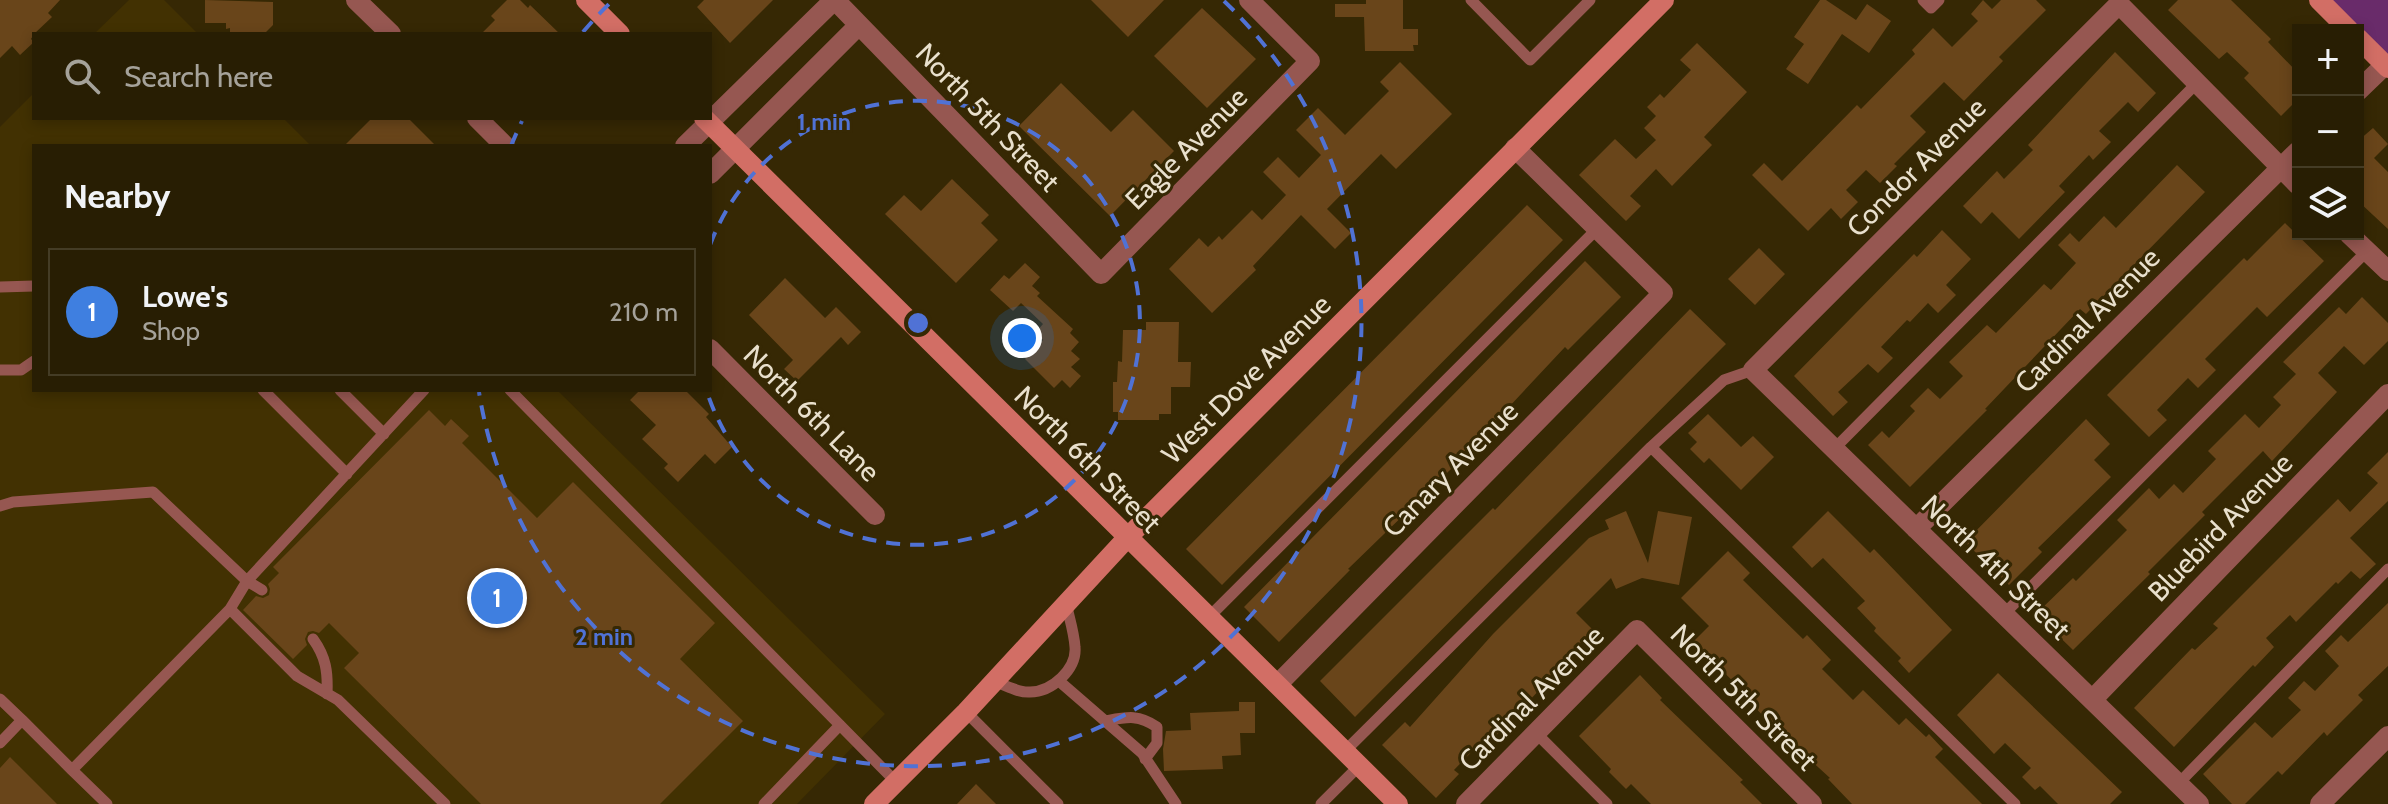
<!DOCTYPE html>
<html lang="en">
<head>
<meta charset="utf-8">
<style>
	body { margin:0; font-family:Cabin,sans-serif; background:#342b12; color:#f1f3f6 }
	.controls { position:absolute; right:24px; top:24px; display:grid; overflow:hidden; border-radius:0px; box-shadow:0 4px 12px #0003 }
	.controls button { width:72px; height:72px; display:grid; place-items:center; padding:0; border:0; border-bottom:2px solid #443c25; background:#281e03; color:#f1f3f6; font:40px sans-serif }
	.you { position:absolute; left:1022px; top:338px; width:28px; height:28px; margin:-20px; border:6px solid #fff; border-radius:50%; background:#1a73e8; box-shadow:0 0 0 12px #1a73e833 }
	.badge { display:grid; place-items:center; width:52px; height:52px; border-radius:50%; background:#db2777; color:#fff; font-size:26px; font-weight:700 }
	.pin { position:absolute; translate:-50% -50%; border:4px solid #fff; box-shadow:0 2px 8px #0006 }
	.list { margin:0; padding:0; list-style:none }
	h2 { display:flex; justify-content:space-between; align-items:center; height:104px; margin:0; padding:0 32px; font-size:34px }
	h2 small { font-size:26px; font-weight:400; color:#a5a29a }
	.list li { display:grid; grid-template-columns:52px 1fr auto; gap:24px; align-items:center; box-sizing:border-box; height:128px; margin:0 16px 16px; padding:0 16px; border:2px solid #443c25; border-radius:0px }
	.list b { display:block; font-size:30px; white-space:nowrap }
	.list p { margin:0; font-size:26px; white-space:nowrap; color:#a5a29a }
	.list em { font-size:26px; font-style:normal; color:#a5a29a }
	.icon { flex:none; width:44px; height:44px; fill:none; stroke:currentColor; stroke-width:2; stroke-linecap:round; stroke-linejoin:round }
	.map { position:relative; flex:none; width:2388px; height:804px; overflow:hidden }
	.search { position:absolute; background:#281e03; box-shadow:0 4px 12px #0003; left:32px; top:32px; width:680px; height:88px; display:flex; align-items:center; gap:20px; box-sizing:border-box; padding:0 28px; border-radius:0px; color:#a5a29a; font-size:30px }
	.panel { position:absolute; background:#281e03; box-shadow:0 4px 12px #0003; left:32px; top:144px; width:680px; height:248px; border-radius:0px }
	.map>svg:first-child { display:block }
	.built { fill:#423102 }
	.green { fill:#692b6a }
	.building { fill:#69451a }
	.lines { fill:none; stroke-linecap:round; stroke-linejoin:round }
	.lane { stroke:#965751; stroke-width:11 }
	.street { stroke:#965751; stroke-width:20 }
	.secondary { stroke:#d26e65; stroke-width:20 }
	.ring { fill:none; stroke:#5072d5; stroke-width:4; stroke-dasharray:14 10 }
	.labels { text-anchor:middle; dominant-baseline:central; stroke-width:6; stroke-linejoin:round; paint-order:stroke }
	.street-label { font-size:28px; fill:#e9e0cd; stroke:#362804 }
	.centre { fill:#5072d5; stroke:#362804; stroke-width:4 }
	.ring-label { font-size:24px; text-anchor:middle; font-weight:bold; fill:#5072d5; stroke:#362804; stroke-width:6; stroke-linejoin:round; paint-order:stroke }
</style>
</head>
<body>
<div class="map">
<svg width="2388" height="804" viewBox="0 0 2388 804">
	<rect width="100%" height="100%" fill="#362804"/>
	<path class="built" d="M129 0H164L198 34H94Z
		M34 93V118H283L311 146H34V390H557L885 714 797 804H0V127Z"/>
	<path class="green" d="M2328 0H2388V60Z"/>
	<path class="building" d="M0 0H60L48 13 52 17 34 34 31 39 34 42 20 55 12 46 0 58Z
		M205 0 273 2V25L264 34H230V28L226 29V23H205Z
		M507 0H520L528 8 530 5 560 34H481L495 20 491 16Z
		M704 0H773L730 43 697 7Z
		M1091 0H1164L1128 37Z
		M1366 0H1403V29H1418V45H1413L1414 51H1365L1364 17H1335V4H1366Z
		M1820 0H1826L1856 20 1867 4 1891 21 1869 53 1842 34 1808 84 1786 69 1804 44 1794 37Z
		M1983 0 1992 9 2001 0H2036L2046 10 1999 57 2003 61 1964 101 1944 82 1910 116 1926 132 1894 164 1897 166 1880 183 1866 170 1846 190 1858 202 1841 219 1831 208 1808 231 1752 175 1764 163 1782 181 1857 105 1861 109 1915 54 1912 50 1933 28 1952 47 1978 21 1971 14Z
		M2178 0H2231L2271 39 2268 42 2298 73V99L2281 116 2244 78 2249 73 2227 52 2219 59 2168 10Z
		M1202 8 1256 59 1207 108 1154 56Z
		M1697 43 1747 92 1704 137 1712 145 1672 186 1656 169 1630 196 1641 206 1626 221 1579 175 1615 139 1636 159 1656 140 1644 128 1656 116 1647 107 1660 94 1664 98 1691 70 1680 60Z
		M2115 52 2156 93 2138 112 2128 102 2099 131 2111 142 2093 160 2089 155 2059 186 2065 192 2019 239 1992 212 1981 224 1963 206 1997 171 2004 179 2033 150 2028 145Z
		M1400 62 1452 114 1396 169 1381 154 1327 209 1351 233 1335 249 1301 215 1253 266 1256 270 1212 313 1169 269 1199 238 1208 247 1219 236 1222 240 1252 210 1262 220 1286 195 1263 172 1278 157 1299 178 1321 155 1296 130 1318 108 1345 135 1389 91 1380 82Z
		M1061 83 1111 132 1133 110 1174 151 1110 216 1019 126Z
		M372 118H408L436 146H344Z
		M2373 128 2388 144 2374 158 2388 172V229L2358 201V141Z
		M2177 165 2205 192 2086 314 2080 309 1985 409 1987 410 1910 487 1868 445 1882 431 1889 438 1915 411 1910 406 1928 388 1940 399 1963 376 1949 362 1987 325 1996 333 2044 284 2051 290 2076 263 2058 245 2070 233 2079 242 2104 216 2116 228Z
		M952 179 989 215 981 223 998 240 956 283 885 214 904 195 921 211Z
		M1527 205 1563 240 1222 585 1186 549Z
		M2285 223 2324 261 2267 317 2257 307 2205 359 2216 370 2198 388 2188 378 2157 410 2167 420 2149 437 2107 395 2244 258 2247 261Z
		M1942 230 1971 259 1946 285 1956 295 1938 313 1928 303 1910 322 1907 320 1881 347 1893 358 1878 373 1868 364 1838 392 1848 402 1833 416 1794 376 1914 254 1917 257Z
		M1759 248 1785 274 1755 305 1728 279Z
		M1585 261 1621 297 1568 350 1565 347 1450 470 1348 569 1350 570 1279 642 1244 607Z
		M1025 263 1040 277 1032 286 1040 293 1037 296 1073 329 1070 333 1079 342 1071 351 1080 359 1071 367 1081 376 1070 388 1062 380 1054 388 1025 359 1043 340 1036 332 1043 324 1021 303 1013 311 990 290 1004 275 1009 279Z
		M785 278 825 318 836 307 861 332 848 345 841 337 797 381 784 369 793 360 749 315Z
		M2362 297 2388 323V341L2364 365 2344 346 2318 373 2337 392 2272 461 2263 451 2202 512 2205 515 2148 572 2150 574 2073 650 2036 614 2073 578 2076 581 2127 530 2117 520 2149 488 2159 499 2174 484 2183 493 2216 459 2208 451 2245 414 2259 428 2281 405 2273 397 2296 374 2283 362 2339 307 2346 314Z
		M1690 309 1726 344 1355 717 1320 681 1493 508 1495 510Z
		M1146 322H1179L1178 362H1191L1190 387H1171V414H1159V420H1118V412H1113V382H1117L1118 361 1122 362 1123 330H1146Z
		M640 390H685L709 414 706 417 732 447 715 464 705 454 678 482 664 468 668 464 642 439 656 425 630 400Z
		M429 410 445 426 451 419 469 436 462 443 537 518 573 482 715 623 680 659 743 721 660 804H481L344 668 359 653 329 623 319 633 313 631 308 632 305 639 307 645 293 659 243 610 256 596 263 598 269 595 270 589 268 584 279 573 273 567Z
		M1708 414 1741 447 1753 436 1774 457 1741 490 1709 458 1704 463 1690 449 1697 442 1688 433Z
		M2086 419 2110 444 2094 460 2111 477 2038 548 2042 552 2009 585 1965 542Z
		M2388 452V501L2350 538 2376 564 2360 579 2351 571 2338 584 2336 582 2296 622 2290 615 2266 638 2274 647 2255 667 2253 665 2174 747 2134 708 2192 648 2195 650 2218 628 2213 624 2338 499 2350 512 2378 483 2367 473Z
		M1626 511 1648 563 1658 511 1692 517 1679 585 1642 578 1616 589 1611 578 1576 613 1593 630 1565 659 1569 663 1546 687 1544 685 1491 741 1486 737 1454 770 1459 774 1436 798 1382 745 1405 722 1410 727 1493 634 1589 538 1609 529 1605 520Z
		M1828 511 1870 553 1874 549 1952 630 1909 673 1898 661 1901 658 1874 631 1876 628 1857 608 1865 601 1823 558 1812 568 1792 547Z
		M1728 551 1750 573 1743 580 1803 639 1807 635 1831 660 1822 669 1853 700 1863 690 1899 725 1906 718 1926 737 1929 734 1943 749 1935 757 1982 804H1852L1828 779 1830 778 1772 725 1745 697 1747 695 1693 642 1709 626 1681 598Z
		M2388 603V666L2358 695 2363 700 2327 736 2324 732 2282 775 2278 771 2245 804H2232L2203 774 2255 722 2272 738 2301 710 2288 698 2304 681 2315 691 2339 666 2325 651 2341 635 2348 642Z
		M1998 673 2122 792 2110 804H2058L2040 786 2035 790 2022 777 2031 768 2005 743 1994 754 1957 715Z
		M1640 675 1662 698 1660 700 1743 780 1740 782 1762 804H1651L1631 784 1626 789 1609 772 1611 769 1579 736Z
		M1239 702H1255V733H1240L1241 755 1222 756 1223 769 1164 771 1163 749 1166 731 1191 730 1190 713 1239 711Z
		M10 757 57 804H0V768Z
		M976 784 996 804H957Z"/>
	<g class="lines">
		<path class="lane" d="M1471 0 1530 60 1590 0
			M1923 0 1931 8 1939 0
			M0 287 34 286
			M0 370H21L34 361
			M263 390 347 474
			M340 390 384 434
			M510 390 896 782
			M1651 447 2015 804
			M1834 449 2197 83
			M0 506 13 502 153 492 247 581 230 609
			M262 590 247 581 424 390
			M2004 614 2367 251
			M1209 617 1597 229
			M313 639C326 657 328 672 327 694
			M994 681C1004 685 1019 693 1030 692 1052 692 1077 669 1075 647 1074 632 1069 617 1066 603
			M1059 681 1142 753 1176 804
			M0 699 22 720 0 743
			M966 712 1058 804
			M22 720 72 770
			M1105 721C1127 717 1138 714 1157 727V743L1145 759
			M1536 733 1607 804
			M1345 751 1651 447 1724 380 1753 370
			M2178 784 2388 569
			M107 804 72 770 230 609 297 676 338 700 445 804
			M764 804 840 725
			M1321 804 1360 765"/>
		<path class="street" d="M356 0 391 34
			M835 0 1101 274 1310 61 1249 0
			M2358 91 2385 65
			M477 118 505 146
			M685 146 834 0
			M710 174 859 25
			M2349 234 2388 271
			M710 349 875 515
			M1916 529 2298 151
			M1278 684 1663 293 1515 148
			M2092 700 2388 394
			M1466 804 1637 630 1812 804
			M2199 804 1753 370 2119 4 2298 185
			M2320 804 2388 736"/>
		<path class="secondary" d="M586 0 620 34
			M2319 0 2349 30
			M2358 38 2388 68
			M704 118 1398 804
			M874 804 966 712 1127 538 1664 0"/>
	</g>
	<g class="ring">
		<path d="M710 245A222 222 0 1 1 707 392"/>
		<path d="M511 146A444 444 0 0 1 522 121M583 32A444 444 0 0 1 612 1M1224 1A444 444 0 1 1 479 392"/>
	</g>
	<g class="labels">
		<g class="street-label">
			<text transform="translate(988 117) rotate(46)">North 5th Street</text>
			<text transform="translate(1186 148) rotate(-45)">Eagle Avenue</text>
			<text transform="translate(1916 167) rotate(-45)">Condor Avenue</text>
			<text transform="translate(2087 320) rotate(-45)">Cardinal Avenue</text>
			<text transform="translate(1246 379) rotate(-45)">West Dove Avenue</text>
			<text transform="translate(812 413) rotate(45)">North 6th Lane</text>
			<text transform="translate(1088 459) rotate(45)">North 6th Street</text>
			<text transform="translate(1450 469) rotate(-45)">Canary Avenue</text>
			<text transform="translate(2220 527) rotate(-46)">Bluebird Avenue</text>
			<text transform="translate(1996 567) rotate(44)">North 4th Street</text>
			<text transform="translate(1744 697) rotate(45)">North 5th Street</text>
			<text transform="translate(1531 698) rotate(-45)">Cardinal Avenue</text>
		</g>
	</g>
	<circle cx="918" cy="323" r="12" class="centre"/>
	<g class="ring-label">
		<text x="824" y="130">1 min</text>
		<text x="604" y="645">2 min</text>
	</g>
</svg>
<div class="controls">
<button>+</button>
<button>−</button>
<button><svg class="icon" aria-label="layers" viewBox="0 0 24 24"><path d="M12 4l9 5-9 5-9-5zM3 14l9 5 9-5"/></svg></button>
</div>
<div class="you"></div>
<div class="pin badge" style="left:497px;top:598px;background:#3f7fe0">1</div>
<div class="search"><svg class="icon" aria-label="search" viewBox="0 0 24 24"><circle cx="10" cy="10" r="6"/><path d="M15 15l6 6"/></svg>Search here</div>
<section class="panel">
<h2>Nearby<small></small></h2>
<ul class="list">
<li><span class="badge" style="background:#3f7fe0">1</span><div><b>Lowe's</b><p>Shop</p></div><em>210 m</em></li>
</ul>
</section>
</div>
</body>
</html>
